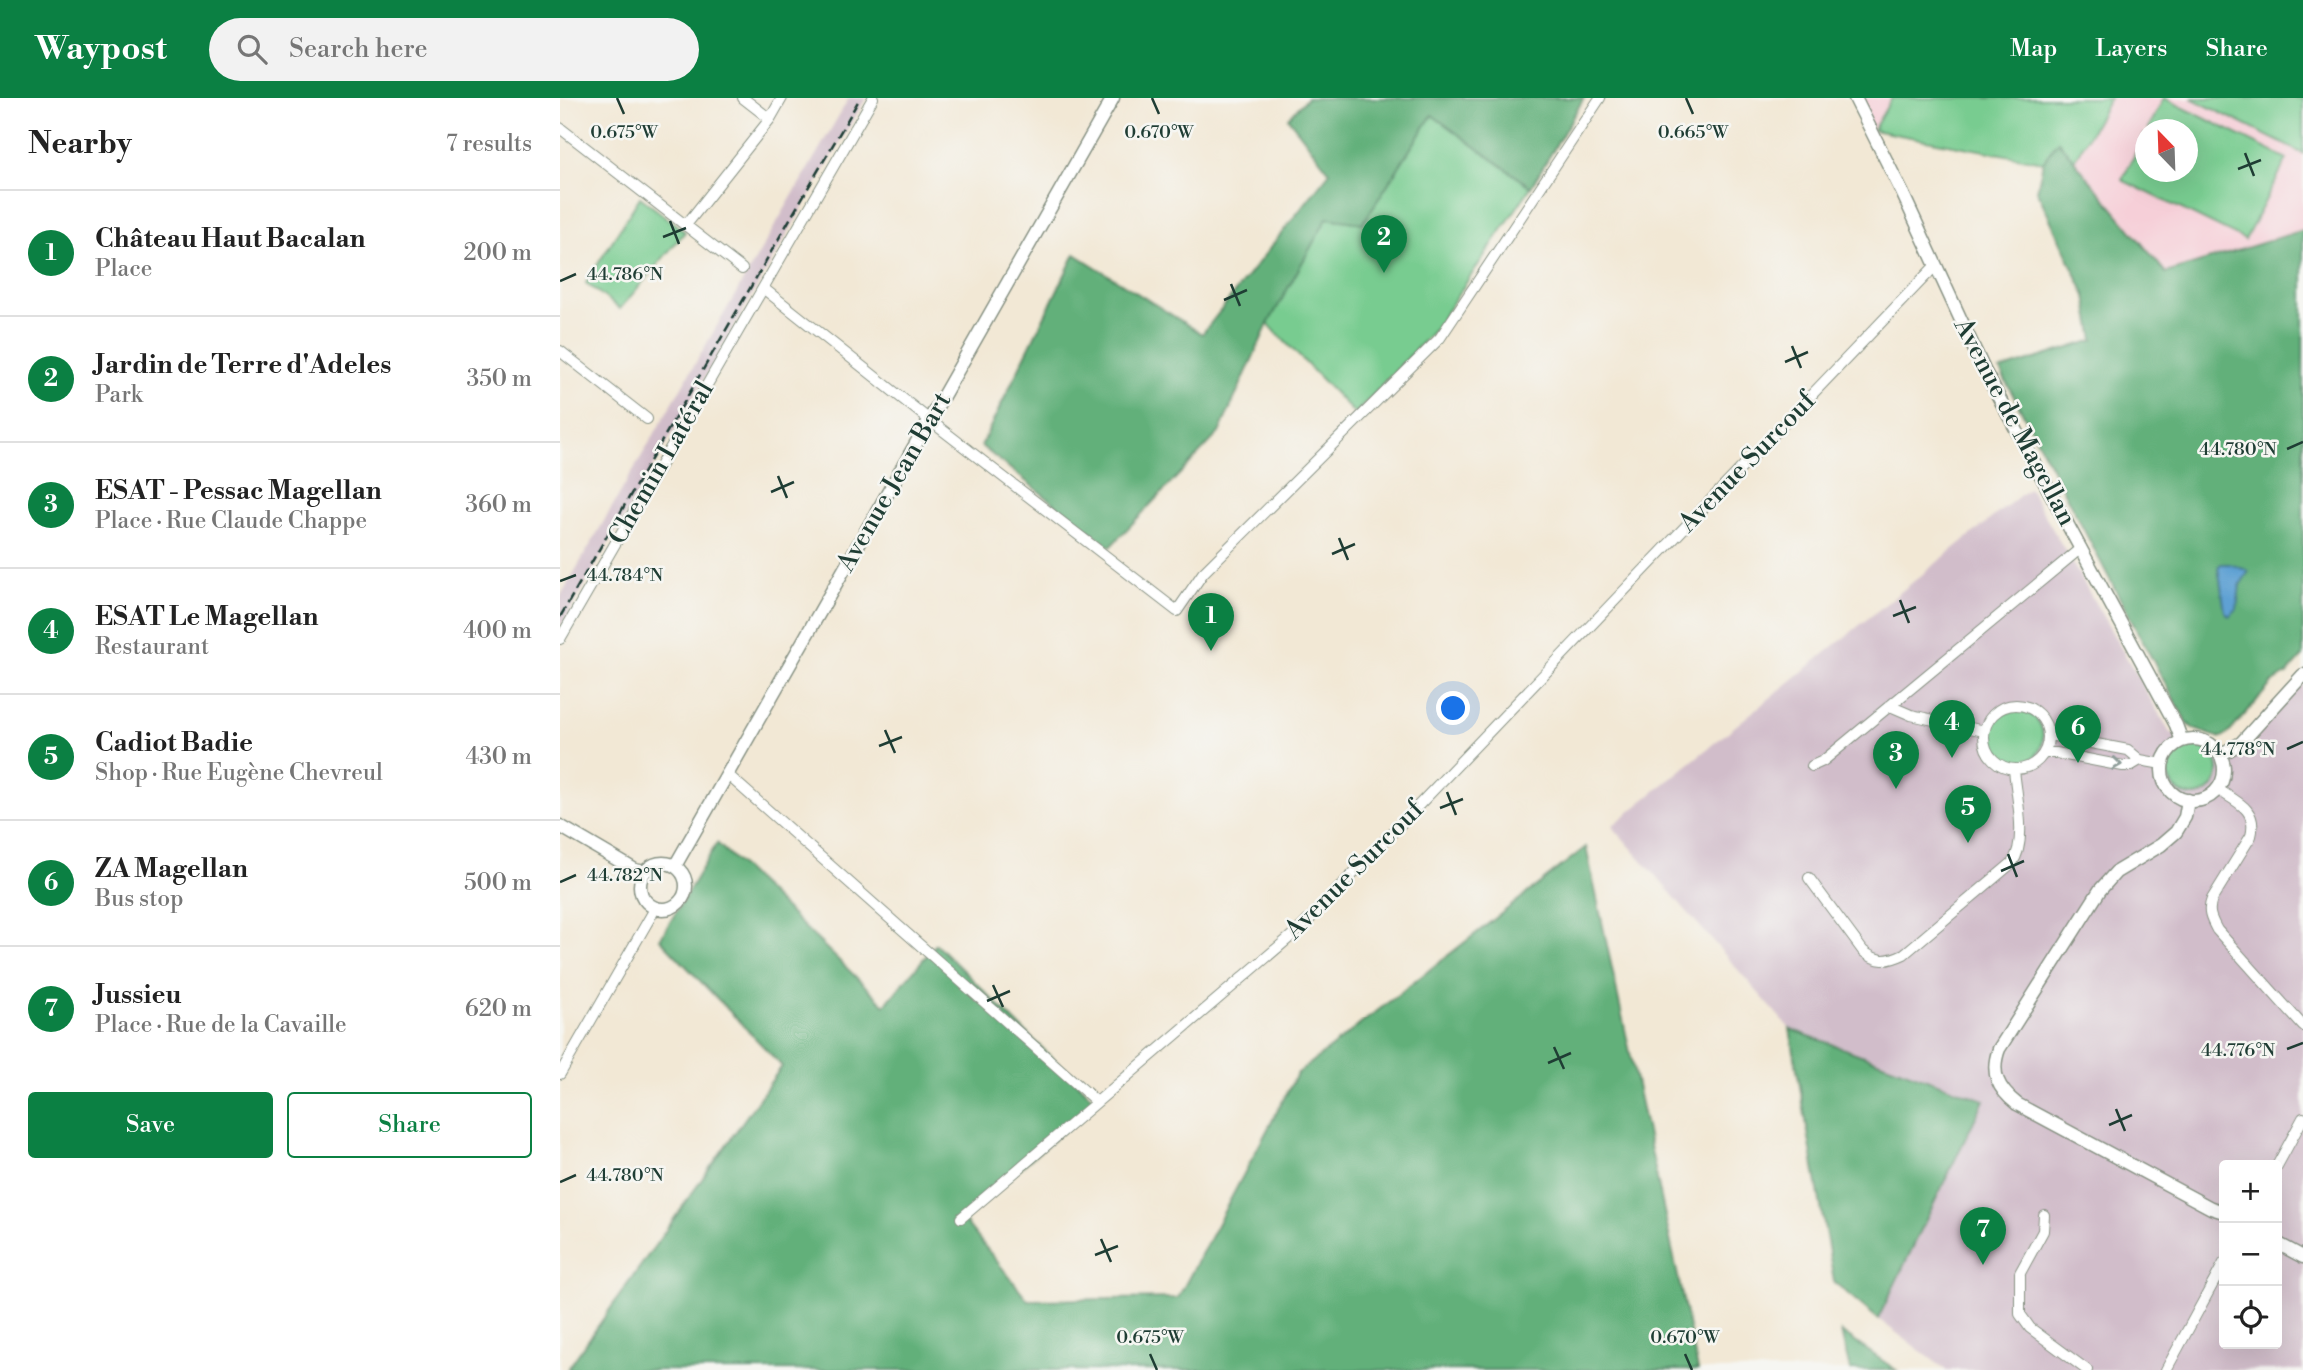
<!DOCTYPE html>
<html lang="en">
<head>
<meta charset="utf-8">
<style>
	body { margin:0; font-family:"Libre Bodoni",serif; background:#f2f2f2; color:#222 }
	.controls { position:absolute; right:21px; bottom:21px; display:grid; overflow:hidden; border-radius:7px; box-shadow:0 7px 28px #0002 }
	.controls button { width:63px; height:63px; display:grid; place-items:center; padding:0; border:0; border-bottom:2px solid #e0e0e0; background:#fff; color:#222; font:35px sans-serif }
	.compass { position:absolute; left:1575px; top:21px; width:63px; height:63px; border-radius:50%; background:#fff; box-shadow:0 7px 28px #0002; rotate:337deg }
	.you { position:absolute; left:894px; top:611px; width:24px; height:24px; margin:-18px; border:5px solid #fff; border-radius:50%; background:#1a73e8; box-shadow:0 0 0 10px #1a73e833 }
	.badge { display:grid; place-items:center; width:46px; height:46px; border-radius:50%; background:#0b8043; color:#fff; font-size:23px; font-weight:700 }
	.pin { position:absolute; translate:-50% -58px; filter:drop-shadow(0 2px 4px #0008) }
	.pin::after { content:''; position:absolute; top:37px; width:24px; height:21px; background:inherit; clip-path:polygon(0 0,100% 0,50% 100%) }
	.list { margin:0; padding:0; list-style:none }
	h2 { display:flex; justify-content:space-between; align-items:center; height:91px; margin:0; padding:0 28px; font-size:30px }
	h2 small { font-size:23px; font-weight:400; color:#767676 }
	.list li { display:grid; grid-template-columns:46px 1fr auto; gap:21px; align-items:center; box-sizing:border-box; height:126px; padding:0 28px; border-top:2px solid #e0e0e0 }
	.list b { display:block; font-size:26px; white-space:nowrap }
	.list p { margin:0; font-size:23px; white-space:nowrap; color:#767676 }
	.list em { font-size:23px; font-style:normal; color:#767676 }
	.actions { display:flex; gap:14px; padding:21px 28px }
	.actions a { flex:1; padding:16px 0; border:2px solid #0b8043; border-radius:7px; text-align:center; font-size:24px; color:#0b8043 }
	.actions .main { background:#0b8043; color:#fff }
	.icon { flex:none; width:38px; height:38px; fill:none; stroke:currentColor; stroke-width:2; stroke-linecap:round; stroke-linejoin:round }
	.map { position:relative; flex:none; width:1743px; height:1272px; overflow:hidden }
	header { display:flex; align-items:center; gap:42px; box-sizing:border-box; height:98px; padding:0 35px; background:#0b8043; color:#fff }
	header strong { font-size:33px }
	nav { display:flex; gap:38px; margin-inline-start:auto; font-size:24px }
	.search { width:490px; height:63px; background:#f2f2f2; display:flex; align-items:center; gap:18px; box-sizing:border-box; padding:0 24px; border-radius:38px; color:#767676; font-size:26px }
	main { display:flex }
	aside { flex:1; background:#fff }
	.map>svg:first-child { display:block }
	.built { fill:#f6cfd8; fill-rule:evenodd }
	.industrial { fill:#d1bdca; fill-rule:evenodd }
	.green { fill:#78cc90; stroke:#4c8462; stroke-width:2 }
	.forest { fill:#62b07a; stroke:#407657; stroke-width:2 }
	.water { fill:#5fa1d3; stroke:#3f6f84; stroke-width:2 }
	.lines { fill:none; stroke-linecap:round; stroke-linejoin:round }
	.minor-casing { stroke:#889284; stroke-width:12 }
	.tertiary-casing { stroke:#889284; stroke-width:15 }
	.minor { stroke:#fff; stroke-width:10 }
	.tertiary { stroke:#fff; stroke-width:12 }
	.rail { stroke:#1f3d34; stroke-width:2.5; stroke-dasharray:10 5; stroke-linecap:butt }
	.oneway { stroke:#8f9e9a }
	.ticks { fill:none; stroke:#1f3d34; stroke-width:2.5 }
	.labels { text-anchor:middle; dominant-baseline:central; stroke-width:5; stroke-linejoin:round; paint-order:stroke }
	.street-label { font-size:26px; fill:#1f3d34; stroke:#f6f6f2 }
	.ticks-label { font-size:18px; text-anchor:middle; fill:#1f3d34; stroke:#f6f6f2; stroke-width:5; stroke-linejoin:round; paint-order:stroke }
</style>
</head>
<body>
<header>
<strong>Waypost</strong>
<div class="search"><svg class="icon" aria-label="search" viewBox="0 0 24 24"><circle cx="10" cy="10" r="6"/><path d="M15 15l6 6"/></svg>Search here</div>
<nav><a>Map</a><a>Layers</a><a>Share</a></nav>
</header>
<main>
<aside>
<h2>Nearby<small>7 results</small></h2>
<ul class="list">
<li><span class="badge">1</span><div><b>Château Haut Bacalan</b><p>Place</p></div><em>200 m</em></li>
<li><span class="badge">2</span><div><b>Jardin de Terre d'Adeles</b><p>Park</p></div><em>350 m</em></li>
<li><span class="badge">3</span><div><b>ESAT - Pessac Magellan</b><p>Place · Rue Claude Chappe</p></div><em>360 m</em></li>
<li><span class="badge">4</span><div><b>ESAT Le Magellan</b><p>Restaurant</p></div><em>400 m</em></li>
<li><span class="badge">5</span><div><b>Cadiot Badie</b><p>Shop · Rue Eugène Chevreul</p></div><em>430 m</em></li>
<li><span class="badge">6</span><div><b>ZA Magellan</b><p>Bus stop</p></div><em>500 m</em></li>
<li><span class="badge">7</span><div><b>Jussieu</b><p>Place · Rue de la Cavaille</p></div><em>620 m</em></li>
</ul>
<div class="actions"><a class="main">Save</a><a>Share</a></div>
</aside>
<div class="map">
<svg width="1743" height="1272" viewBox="0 0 1743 1272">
	<rect width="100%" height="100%" fill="#f6f6f2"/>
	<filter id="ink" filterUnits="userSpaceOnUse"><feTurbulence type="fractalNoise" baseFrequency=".0143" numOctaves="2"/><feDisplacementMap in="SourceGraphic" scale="14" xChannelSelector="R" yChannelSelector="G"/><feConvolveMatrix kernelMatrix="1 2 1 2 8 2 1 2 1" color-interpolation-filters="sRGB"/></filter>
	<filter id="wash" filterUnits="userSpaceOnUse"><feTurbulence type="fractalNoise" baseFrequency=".00686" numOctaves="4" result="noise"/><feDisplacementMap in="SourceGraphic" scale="28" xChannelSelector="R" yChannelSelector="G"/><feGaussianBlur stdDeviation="1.57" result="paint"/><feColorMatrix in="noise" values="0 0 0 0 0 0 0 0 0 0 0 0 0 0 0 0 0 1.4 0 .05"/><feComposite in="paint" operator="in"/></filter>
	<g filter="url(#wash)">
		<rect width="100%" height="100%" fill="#f2e8d5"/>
		<path class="built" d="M1296 0H1743V132L1606 175 1498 43 1483 64 1313 32ZM1586 32H1628V74H1586Z"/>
		<path class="industrial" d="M289 0H306L0 530V499Z
			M1469 390 1610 635 1673 663 1743 585V1272H1386L1318 1221 1423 1002 1230 931 1052 728ZM1664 1067H1717V1246H1664Z"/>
		<path class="green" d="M1332 0H1550L1514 63 1498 43 1483 64 1313 32Z
			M1604 0 1727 61 1685 142 1562 82 1585 36 1586 74H1628V32L1588 31Z
			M1631 0H1743V56Z
			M872 17 971 89 874 232 795 316 708 226 767 120 803 125Z
			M80 99 125 134 60 211 26 185Z
			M1429 639a27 27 0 1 1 54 0a27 27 0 1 1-54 0Z
			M1608 673a25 25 0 1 1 50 0a25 25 0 1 1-50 0Z"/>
		<path class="forest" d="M747 0H1024L971 89 872 17 803 125 767 120 708 226 659 335 550 449 421 348 515 156 642 236 770 74 728 20Z
			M1498 43 1606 175 1743 132V558L1728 575 1712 585 1669 635 1660 640 1634 631 1627 625 1578 535 1440 272 1534 242 1526 198 1477 93 1483 64Z
			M157 745 325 907 376 846 537 1004 402 1120 468 1202 618 1200 737 976 1026 749 1138 1272H7L222 968 100 841Z
			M1230 931 1424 1002 1318 1221 1274 1184Z
			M1281 1234 1336 1272H1290Z"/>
		<path class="water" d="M1661 466H1670L1689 473 1680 487 1677 511 1669 518 1665 514 1658 469Z"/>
	</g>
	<g filter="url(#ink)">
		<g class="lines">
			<defs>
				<path id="minor" d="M183 0 210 21
					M0 30 182 171
					M126 127 210 21 222 0
					M203 190 372 324 617 513 643 475 880 240 1040 0
					M0 253 87 321
					M0 541 313 0
					M1424 639a32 32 0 1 1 64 0a32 32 0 1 1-64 0Z
					M1330 608 1351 617 1424 633
					M1489 637 1568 652 1580 662 1602 666
					M1485 655H1496L1563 668H1570L1580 662
					M1252 668 1263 663 1521 450
					M168 677 537 1004 743 828 1376 167
					M1657 691C1677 704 1698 711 1691 738L1652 801C1647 813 1651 821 1657 832L1743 928
					M1249 780 1303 853C1318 865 1327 864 1344 856L1452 765C1468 743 1456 698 1454 671
					M0 976 96 809
					M1717 1068 1743 1020
					M1484 1117 1483 1133 1460 1175V1216L1470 1230 1527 1272
					M401 1120 537 1004
					M1606 1272 1664 1165"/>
				<path id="tertiary" d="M1295 0 1342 94 1424 272 1616 627 1622 643
					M1602 672a31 31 0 1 1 62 0a31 31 0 1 1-62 0Z
					M1660 657 1681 645 1743 577
					M1628 702 1625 719 1616 734 1601 747 1556 774 1540 792 1439 951C1430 975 1438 991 1457 1006L1651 1110 1664 1114
					M0 728 75 772 85 774
					M80 788a23 23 0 1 1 46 0a23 23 0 1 1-46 0Z
					M115 768 553 0
					M1717 1145 1743 1159"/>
			</defs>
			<use href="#minor" class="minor-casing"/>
			<use href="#tertiary" class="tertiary-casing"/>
			<use href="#minor" class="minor"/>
			<use href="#tertiary" class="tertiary"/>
			<path class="rail" d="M0 519 300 0"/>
		</g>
		<defs><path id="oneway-chevron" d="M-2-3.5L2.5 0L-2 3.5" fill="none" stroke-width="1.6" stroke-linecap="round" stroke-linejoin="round" transform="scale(1.75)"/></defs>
		<use class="oneway" href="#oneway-chevron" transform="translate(1557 666) rotate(8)"/>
	</g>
	<path class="ticks" d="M57 0 64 16M592 0 599 16M1126 0 1133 16M1685 55 1694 78M1678 71 1701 62M110 123 119 146M103 139 126 130M0 183 16 176M671 186 680 208M664 202 687 192M1232 248 1241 270M1225 264 1248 254M1727 351 1743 344M218 378 227 400M211 394 234 384M779 440 788 462M772 456 795 446M0 483 16 477M1340 502 1349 525M1333 518 1356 509M325 632 335 655M319 648 342 639M1727 651 1743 644M887 694 896 717M880 710 903 701M1448 756 1457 779M1441 773 1464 763M0 784 16 777M433 887 443 909M427 903 450 893M994 949 1004 971M1727 951 1743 945M988 965 1011 955M1556 1011 1565 1033M1549 1027 1572 1017M0 1084 16 1077M541 1141 551 1164M535 1157 558 1148M590 1256 597 1272M1125 1256 1132 1272"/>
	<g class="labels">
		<g class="street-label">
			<text transform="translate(1455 324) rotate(62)">Avenue de Magellan</text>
			<text transform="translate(1187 364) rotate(-46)">Avenue Surcouf</text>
			<text transform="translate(101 365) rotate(-60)">Chemin Latéral</text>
			<text transform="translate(334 384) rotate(-60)">Avenue Jean Bart</text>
			<text transform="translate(794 772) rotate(-45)">Avenue Surcouf</text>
		</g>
	</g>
	<g class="ticks-label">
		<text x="64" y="40">0.675°W</text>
		<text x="599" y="40">0.670°W</text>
		<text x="1133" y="40">0.665°W</text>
		<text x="65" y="182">44.786°N</text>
		<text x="1678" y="357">44.780°N</text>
		<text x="65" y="483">44.784°N</text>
		<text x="1678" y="657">44.778°N</text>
		<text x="65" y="783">44.782°N</text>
		<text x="1678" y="958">44.776°N</text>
		<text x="65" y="1083">44.780°N</text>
		<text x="590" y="1245">0.675°W</text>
		<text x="1125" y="1245">0.670°W</text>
	</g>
</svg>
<div class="controls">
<button>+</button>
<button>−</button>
<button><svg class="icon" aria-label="locate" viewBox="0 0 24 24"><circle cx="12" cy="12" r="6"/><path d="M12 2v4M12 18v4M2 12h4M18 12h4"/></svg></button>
</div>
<svg class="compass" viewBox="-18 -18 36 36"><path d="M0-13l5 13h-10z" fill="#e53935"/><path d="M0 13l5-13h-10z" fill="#767676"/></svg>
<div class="you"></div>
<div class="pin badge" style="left:651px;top:553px">1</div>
<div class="pin badge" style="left:824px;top:175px">2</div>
<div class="pin badge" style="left:1336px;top:691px">3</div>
<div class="pin badge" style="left:1392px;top:660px">4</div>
<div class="pin badge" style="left:1408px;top:745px">5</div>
<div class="pin badge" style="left:1518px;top:665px">6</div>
<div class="pin badge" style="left:1423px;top:1167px">7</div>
</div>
</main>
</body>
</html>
